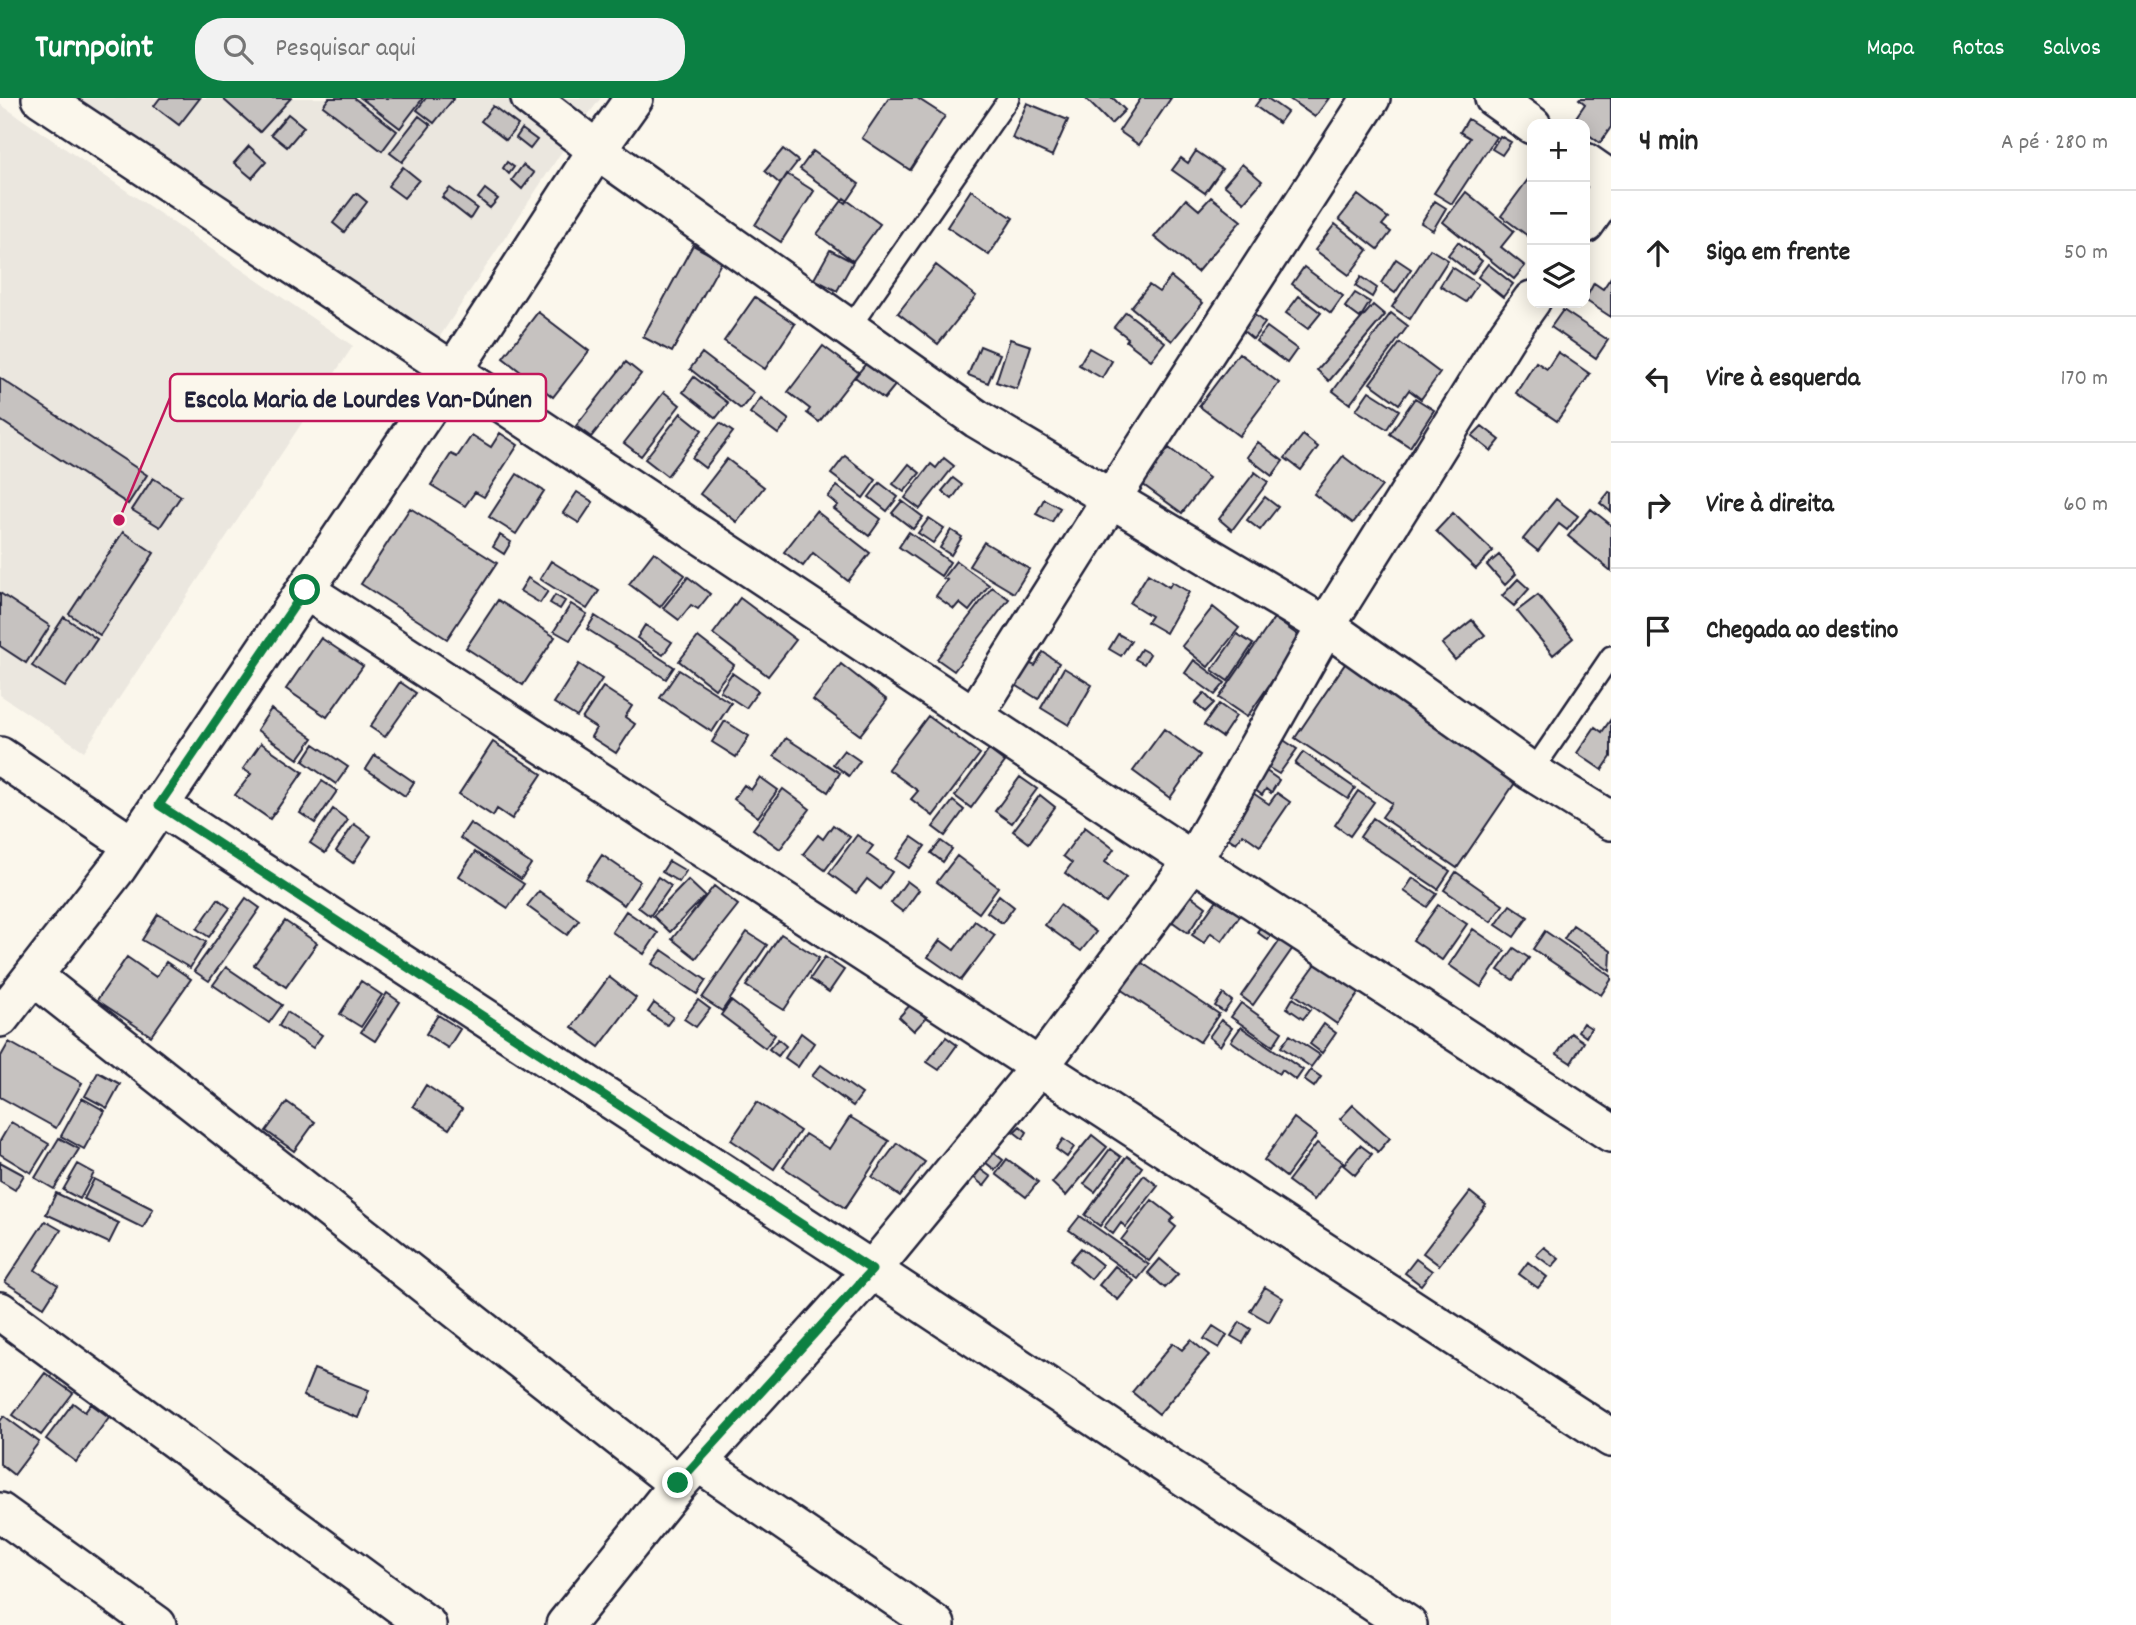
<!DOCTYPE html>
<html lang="pt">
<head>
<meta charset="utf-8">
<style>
	body { margin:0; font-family:Dekko,sans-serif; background:#f2f2f2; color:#222 }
	.controls { position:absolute; right:21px; top:21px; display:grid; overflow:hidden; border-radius:14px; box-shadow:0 4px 18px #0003 }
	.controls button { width:63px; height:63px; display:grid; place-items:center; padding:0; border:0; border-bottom:2px solid #e0e0e0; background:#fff; color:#222; font:35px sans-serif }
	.stop { position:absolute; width:21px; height:21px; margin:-16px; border:5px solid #0b8043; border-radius:50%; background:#fff }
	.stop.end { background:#0b8043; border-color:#fff; box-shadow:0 2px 7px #0008 }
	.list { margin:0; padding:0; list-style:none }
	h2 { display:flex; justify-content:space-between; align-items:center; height:91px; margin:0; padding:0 28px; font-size:30px }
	h2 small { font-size:23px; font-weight:400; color:#767676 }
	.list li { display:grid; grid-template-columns:46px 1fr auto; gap:21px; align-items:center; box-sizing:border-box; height:126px; padding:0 28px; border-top:2px solid #e0e0e0 }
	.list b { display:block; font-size:26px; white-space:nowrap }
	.list em { font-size:23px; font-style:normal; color:#767676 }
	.icon { flex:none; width:38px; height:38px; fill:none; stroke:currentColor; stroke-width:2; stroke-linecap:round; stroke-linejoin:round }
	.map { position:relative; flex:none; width:1611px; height:1527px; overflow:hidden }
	header { display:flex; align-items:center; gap:42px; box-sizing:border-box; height:98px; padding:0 35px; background:#0b8043; color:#fff }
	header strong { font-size:33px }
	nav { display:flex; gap:38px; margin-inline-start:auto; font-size:24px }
	.search { width:490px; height:63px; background:#f2f2f2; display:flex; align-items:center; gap:18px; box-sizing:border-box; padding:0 24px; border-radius:28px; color:#767676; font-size:26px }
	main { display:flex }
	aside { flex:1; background:#fff }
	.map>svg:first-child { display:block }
	.built { fill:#ebe7df }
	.building { fill:#c6c2c0; stroke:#22223b; stroke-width:2 }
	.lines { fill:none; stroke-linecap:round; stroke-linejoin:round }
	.lane-casing { stroke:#22223b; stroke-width:24 }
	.street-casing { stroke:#22223b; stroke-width:42 }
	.lane { stroke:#fbf7ec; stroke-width:19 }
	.street { stroke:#fbf7ec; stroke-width:37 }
	.route { stroke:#0b8043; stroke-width:9 }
	.leader { fill:none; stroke:#c2185b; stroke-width:2.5 }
	.callout-dot { fill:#c2185b; stroke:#fbf7ec; stroke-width:2.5 }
	.callout { fill:#fbf7ec; stroke:#c2185b; stroke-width:2.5 }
	.callout-label { font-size:26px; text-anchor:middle; font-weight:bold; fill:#22223b }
</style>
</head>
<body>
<header>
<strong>Turnpoint</strong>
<div class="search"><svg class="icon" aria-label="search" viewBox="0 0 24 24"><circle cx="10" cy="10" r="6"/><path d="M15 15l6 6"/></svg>Pesquisar aqui</div>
<nav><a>Mapa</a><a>Rotas</a><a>Salvos</a></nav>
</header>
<main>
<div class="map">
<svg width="1611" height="1527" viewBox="0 0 1611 1527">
	<rect width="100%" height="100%" fill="#fbf7ec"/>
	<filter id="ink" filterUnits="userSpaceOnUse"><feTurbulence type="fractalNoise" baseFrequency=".0143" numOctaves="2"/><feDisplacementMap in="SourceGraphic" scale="14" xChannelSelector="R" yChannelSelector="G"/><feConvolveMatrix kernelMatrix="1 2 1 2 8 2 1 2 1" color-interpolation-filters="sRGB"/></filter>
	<g filter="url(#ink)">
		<path class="built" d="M41 0H601L574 35 429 255Z
			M0 6 353 248 84 653 0 597Z"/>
		<path class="building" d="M160 0H200L179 27 154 8Z
			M222 0H291L260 34Z
			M329 0H354L397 33 382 53 323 8Z
			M361 0H423L400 30Z
			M426 0H454L434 25 417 12Z
			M889 0H917L945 18 910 72 862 40Z
			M1085 0H1113L1125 12 1111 26Z
			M1141 0H1171L1139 47 1119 33Z
			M1261 0H1267L1287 14 1279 25 1255 8Z
			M1288 0H1329L1315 19Z
			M1580 0H1611V29L1600 45 1585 34V26L1572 25 1585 6 1579 1Z
			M1027 5 1068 22 1052 58 1012 40Z
			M493 8 518 27 506 42 481 23Z
			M288 16 304 29 287 49 271 36Z
			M419 18 431 27 402 64 390 55Z
			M1468 21 1496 39 1452 106 1434 95 1470 40 1460 34Z
			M522 31 537 42 530 51 516 40Z
			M1500 38 1511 44 1502 57 1492 51Z
			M249 48 266 64 252 80 234 65Z
			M783 51 798 63 780 86 765 73Z
			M813 53 859 86 846 105 800 71Z
			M1196 53 1222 71 1205 95 1172 72 1181 60 1188 65Z
			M507 64 514 69 509 76 503 70Z
			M1242 66 1262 83 1244 104 1224 87Z
			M523 67 534 75 522 91 512 82Z
			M403 69 419 82 404 100 388 88Z
			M787 76 814 93 781 144 755 127Z
			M1532 76V141L1501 118Z
			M450 90 477 110 470 121 442 99Z
			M485 91 498 101 490 110 478 100Z
			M971 92 1013 120 989 157 947 129Z
			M1466 94 1514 133 1501 149 1525 168 1514 181 1443 124Z
			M356 95 367 104 344 134 333 125Z
			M1358 97 1388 120 1382 127 1391 134 1378 151 1339 121Z
			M1211 99 1241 123 1197 174 1154 139 1186 101 1199 112Z
			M844 100 880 126 853 163 817 136Z
			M1435 103 1446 110 1433 132 1421 125Z
			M1335 126 1368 152 1349 177 1315 152Z
			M1458 144 1482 163 1472 176 1448 157Z
			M693 147 722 163 672 254 643 239Z
			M1430 151 1448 162 1410 221 1392 209Z
			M830 152 853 164 837 193 814 181Z
			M1396 161 1411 171 1395 195 1381 185Z
			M1488 166 1513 186 1503 199 1478 179Z
			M936 167 976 198 938 246 898 215Z
			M1304 169 1343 198 1331 215 1292 186Z
			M1452 169 1478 186 1466 204 1440 188Z
			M1171 179 1203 205 1172 243 1131 209 1149 187 1159 194Z
			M1361 179 1377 190 1372 199 1355 188Z
			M1611 179V219L1585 202 1594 185 1603 191Z
			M1355 195 1370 204 1360 220 1345 209Z
			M1299 198 1321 215 1308 231 1286 215Z
			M755 199 795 226 765 271 724 243Z
			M1373 207 1385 217 1329 283 1317 272Z
			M1563 212 1608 242 1596 260 1551 229Z
			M538 214 589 253 553 299 503 260Z
			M1126 214 1165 244 1151 262 1126 243 1128 240 1114 229Z
			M1391 215 1408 228 1350 306 1333 293Z
			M1253 216 1265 225 1253 241 1241 231Z
			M1267 229 1297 251 1287 265 1256 243Z
			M1010 241 1031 248 1017 291 996 284Z
			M1400 245 1440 275 1421 301 1409 292 1399 306 1370 285Z
			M823 248 858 274 819 324 807 315 810 311 788 294Z
			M980 248 1000 256 988 285 968 277Z
			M1089 250 1112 263 1102 280 1079 267Z
			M1558 254 1590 276 1557 323 1516 295 1536 264 1547 271Z
			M702 255 754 295 741 311 690 271Z
			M1239 255 1279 285 1239 338 1199 308Z
			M868 263 897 285 884 301 855 279Z
			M626 264 641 276 591 339 576 328Z
			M694 279 728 305 716 320 683 294Z
			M0 280 147 377 128 406 0 322Z
			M1369 293 1399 312 1387 331 1356 312Z
			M664 294 680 307 641 358 624 345Z
			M761 300 789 322 778 336 750 315Z
			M1415 300 1434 312 1410 349 1390 336Z
			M681 315 702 332 667 378 645 361Z
			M720 325 733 334 705 370 692 360Z
			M1482 328 1500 342 1491 353 1472 338Z
			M500 335 518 347 484 399 475 394 465 408 431 387 451 356 457 359 472 337 491 349Z
			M1303 337 1318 349 1301 372 1285 360Z
			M1258 344 1283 363 1272 378 1247 359Z
			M1169 350 1209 380 1182 415 1142 386Z
			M845 358 876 382 863 400 831 376Z
			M1343 358 1382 388 1353 425 1314 396Z
			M944 360 954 368 920 411 905 400 931 366 936 370Z
			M727 361 764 389 737 424 700 396Z
			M909 366 920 375 904 394 893 386Z
			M1255 374 1268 384 1232 432 1219 421Z
			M517 376 544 393 516 436 489 419Z
			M153 380 181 398 160 429 132 412Z
			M953 380 962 387 952 401 942 393Z
			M880 385 898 399 887 413 869 399Z
			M837 388 881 421 869 438 834 411 838 407 828 399Z
			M577 394 593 404 579 425 563 415Z
			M1609 394 1611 395V414L1600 405Z
			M1265 399 1278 409 1260 432 1247 422Z
			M1044 401 1060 410 1052 424 1036 416Z
			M1556 401 1578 418 1567 432 1559 426 1538 453 1523 441Z
			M902 403 923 419 913 431 892 415Z
			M410 410 497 465 447 541 361 486Z
			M1591 411 1611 427V473L1568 438Z
			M816 413 870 455 848 483 813 455 803 468 784 454Z
			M1453 415 1493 453 1476 471 1436 433Z
			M929 420 944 430 933 445 918 435Z
			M951 432 962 439 951 457 940 450Z
			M123 434 154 455 100 537 69 516Z
			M909 434 950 464 941 478 899 449Z
			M500 437 511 444 504 456 493 449Z
			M984 444 1029 471 1014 495 969 468Z
			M654 454 685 477 660 509 629 486Z
			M1499 457 1516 476 1505 487 1487 467Z
			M551 463 599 493 587 511 540 481Z
			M956 463 989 487 969 513 959 505 954 511 936 498 947 482 943 480Z
			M1148 476 1169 489 1172 484 1189 494 1166 535 1147 524 1151 518 1130 505Z
			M688 479 710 496 698 511 691 507 679 522 663 510Z
			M528 480 548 493 540 505 520 493Z
			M1518 481 1529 491 1514 508 1502 498Z
			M992 489 1009 501 954 573 937 561Z
			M0 495 50 528 26 565 0 548Z
			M555 497 565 503 560 511 550 505Z
			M1538 497 1573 540 1553 557 1517 513Z
			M740 500 796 542 768 578 713 536Z
			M498 502 555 539 523 587 466 550Z
			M571 506 587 516 570 542 554 533Z
			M1213 509 1239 530 1208 569 1182 548Z
			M595 518 674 569 666 581 587 531Z
			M64 519 97 541 65 589 32 568Z
			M1274 520 1302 540 1247 619 1219 600Z
			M1472 522 1485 537 1455 562 1442 546Z
			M645 527 672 544 663 557 637 540Z
			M1118 536 1131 543 1121 558 1109 551Z
			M1237 536 1253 546 1228 583 1212 572Z
			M698 539 734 567 715 591 679 563Z
			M321 540 363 568 327 619 286 591Z
			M1141 551 1150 556 1144 566 1135 561Z
			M1043 554 1059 565 1038 601 1014 586 1027 564 1035 568Z
			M1194 562 1225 585 1215 597 1185 575Z
			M1347 563 1519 679 1457 770 1382 719 1392 705 1295 640Z
			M579 566 602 581 577 619 554 605Z
			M841 566 887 602 860 637 813 602Z
			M1064 570 1092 587 1069 627 1041 610Z
			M679 572 731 605 712 634 660 600Z
			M732 575 758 593 746 610 720 593Z
			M400 584 416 595 385 639 370 629Z
			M603 589 632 608 625 619 635 626 616 655 591 639 596 630 582 621Z
			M1204 595 1214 605 1205 614 1195 605Z
			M1219 606 1236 618 1222 639 1204 627Z
			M271 611 313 640 298 661 257 632Z
			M928 618 980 656 933 718 911 701 918 693 888 671Z
			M1611 621V659L1602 672 1577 655 1595 629 1602 634Z
			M725 623 749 638 736 659 712 644Z
			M1164 631 1200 657 1170 700 1133 673Z
			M786 640 840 675 828 694 774 658Z
			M1282 641 1297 651 1279 676 1264 667Z
			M493 644 542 676 512 721 497 711 493 718 459 696Z
			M261 645 303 674 270 721 235 697 251 676 243 671Z
			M314 646 348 669 336 686 303 663Z
			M844 652 860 663 849 678 833 666Z
			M989 652 1005 664 971 710 955 698Z
			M1303 654 1355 690 1348 701 1295 666Z
			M375 657 414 684 405 698 366 671Z
			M1262 670 1279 682 1271 695 1266 691 1262 697 1250 688Z
			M760 679 778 692 758 719 734 701 744 687 751 692Z
			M1020 679 1037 691 1012 725 995 713Z
			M322 683 337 693 315 725 300 715Z
			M783 691 810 711 780 751 753 731Z
			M1247 691 1269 706 1277 695 1290 704 1260 748 1243 736 1236 745 1217 733Z
			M1358 693 1374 704 1350 738 1335 727Z
			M1040 697 1055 709 1029 745 1013 733Z
			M953 703 964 712 945 738 933 729Z
			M333 711 348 722 325 755 310 745Z
			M1373 720 1450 773 1438 791 1360 739Z
			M470 725 531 766 521 781 460 740Z
			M354 726 371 738 353 765 336 753Z
			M833 727 850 739 825 772 803 756 818 737 823 741Z
			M1085 729 1114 751 1105 764 1126 779 1106 805 1065 775 1072 765 1063 758Z
			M857 737 873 748 867 756 892 774 880 791 867 781 856 795 829 775Z
			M912 739 925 748 909 770 896 761Z
			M941 743 952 751 943 764 931 755Z
			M475 754 524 786 508 810 459 778Z
			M602 757 640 783 624 807 586 781Z
			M957 758 998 789 979 815 937 784Z
			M669 763 686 773 679 784 662 774Z
			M1456 774 1503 807 1491 824 1444 792Z
			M658 779 671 788 650 818 638 809Z
			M1413 780 1437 796 1427 809 1404 793Z
			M688 782 705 798 670 834 653 818Z
			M907 783 919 792 903 814 891 805Z
			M714 788 738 807 696 860 672 841Z
			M1182 791 1206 809 1188 835 1163 817Z
			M539 793 579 822 567 837 527 808Z
			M999 797 1014 809 1002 825 987 814Z
			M1219 799 1242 815 1222 843 1211 835 1204 845 1192 837Z
			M246 800 260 810 209 883 194 873Z
			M218 801 230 810 209 839 197 831Z
			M1060 807 1096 834 1081 853 1045 827Z
			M1438 807 1467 826 1442 862 1413 842Z
			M1510 807 1528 819 1514 839 1496 827Z
			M626 813 658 835 644 856 612 834Z
			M158 816 206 844 190 870 142 842Z
			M285 823 317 845 286 889 254 867Z
			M975 823 995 837 961 882 928 859 940 842 954 852Z
			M1262 827 1273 834 1268 842 1257 834Z
			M1573 827 1611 853 1610 873 1564 841Z
			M1473 831 1505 853 1481 889 1449 867Z
			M1545 833 1611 878V882L1601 897 1533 851Z
			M747 834 767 847 722 913 702 900Z
			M781 836 819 860 784 912 746 888Z
			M1283 838 1295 847 1253 907 1241 898Z
			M1514 850 1529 860 1513 882 1498 872Z
			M662 852 706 882 697 896 652 866Z
			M127 859 156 879 166 864 191 881 151 938 97 902Z
			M825 859 844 872 829 894 810 881Z
			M1136 861 1219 916 1200 944 1117 889Z
			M1318 863 1361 892 1337 926 1294 896Z
			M226 869 282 907 269 925 213 887Z
			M609 879 636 900 599 949 572 929Z
			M361 883 382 897 361 929 340 916Z
			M387 895 400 904 375 943 361 934Z
			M1223 896 1232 903 1224 914 1215 908Z
			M1293 900 1310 912 1303 921 1287 910Z
			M698 902 710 911 696 929 684 921Z
			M731 903 775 937 765 950 721 917Z
			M654 905 673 919 667 927 648 914Z
			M912 905 926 920 914 933 899 919Z
			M1241 905 1282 934 1273 948 1231 919Z
			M287 914 322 937 313 950 279 928Z
			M438 917 460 931 448 950 426 936Z
			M1221 922 1232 930 1220 948 1209 939Z
			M1583 925 1591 930 1586 939 1578 933Z
			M1324 926 1336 935 1322 955 1310 946Z
			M1241 929 1303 972 1296 982 1282 972 1279 976 1231 943Z
			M801 935 814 945 798 969 785 960Z
			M1571 935 1584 944 1571 965 1557 956Z
			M1290 937 1320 957 1311 969 1281 949Z
			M946 939 957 947 939 972 927 964Z
			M778 941 786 948 778 958 769 951Z
			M9 944 82 985 56 1030 0 999V960Z
			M821 967 862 996 853 1008 812 978Z
			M1311 972 1321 979 1314 989 1304 982Z
			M98 974 120 986 107 1010 85 998Z
			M426 987 462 1011 449 1031 413 1008Z
			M82 1000 105 1013 84 1051 61 1038Z
			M287 1004 315 1024 294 1053 266 1033Z
			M757 1004 800 1033 774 1071 731 1042Z
			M1353 1007 1390 1040 1378 1054 1340 1021Z
			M850 1019 889 1043 845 1110 783 1069 805 1036 829 1051Z
			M1294 1020 1317 1037 1286 1079 1264 1062Z
			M11 1024 49 1046 31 1075 0 1056V1043Z
			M1020 1028 1027 1034 1023 1041 1014 1034Z
			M1092 1037 1107 1049 1066 1098 1052 1085Z
			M59 1040 79 1051 54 1091 35 1080Z
			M1063 1041 1074 1049 1067 1059 1056 1051Z
			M897 1045 925 1064 900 1098 872 1079Z
			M1317 1045 1343 1064 1314 1102 1288 1083Z
			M1360 1047 1372 1056 1355 1077 1343 1067Z
			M1110 1051 1121 1059 1095 1094 1084 1086Z
			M993 1054 1003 1062 995 1072 985 1064Z
			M1127 1058 1142 1069 1100 1128 1085 1117Z
			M1007 1061 1038 1084 1026 1099 996 1076Z
			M0 1064 24 1077 15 1092 0 1083Z
			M78 1066 94 1075 80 1101 63 1092Z
			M980 1071 991 1079 984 1088 973 1079Z
			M1144 1077 1158 1088 1126 1129 1121 1125 1113 1136 1104 1129Z
			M94 1081 153 1111 143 1130 84 1101Z
			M1470 1094 1486 1107 1439 1167 1423 1155Z
			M56 1095 119 1125 109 1145 46 1116Z
			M1152 1102 1174 1119 1170 1124 1176 1129 1149 1163 1121 1142Z
			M1080 1118 1149 1167 1138 1181 1069 1132Z
			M45 1123 61 1132 35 1172 58 1187 44 1209 5 1184Z
			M1544 1149 1559 1161 1552 1169 1536 1157Z
			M1081 1150 1102 1167 1091 1181 1070 1163Z
			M1160 1161 1178 1176 1165 1190 1148 1175Z
			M1416 1161 1432 1173 1421 1187 1405 1175Z
			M1528 1164 1547 1179 1538 1190 1519 1176Z
			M1115 1168 1134 1183 1118 1202 1099 1187Z
			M1265 1189 1283 1200 1269 1224 1250 1213Z
			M1240 1224 1251 1231 1243 1245 1231 1238Z
			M1213 1228 1227 1237 1219 1250 1204 1241Z
			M1191 1242 1209 1257 1159 1316 1132 1294 1173 1245 1182 1252Z
			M314 1271 369 1292 358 1320 303 1298Z
			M45 1275 73 1295 41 1337 13 1317Z
			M73 1305 85 1314 91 1306 109 1319 76 1364 46 1341Z
			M4 1318 39 1344 14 1377 0 1366V1323Z"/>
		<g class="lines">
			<defs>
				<path id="lane" d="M848 232 1009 0
					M1532 674 1611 558"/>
				<path id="street" d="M41 0 1193 763 1611 1035
					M530 0 597 52 977 321 1326 528 1532 674 1611 723
					M1494 0 1532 27
					M1585 64 1611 82
					M1585 126 1611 89
					M305 492 1611 1340
					M974 618 1111 401 1371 0
					M0 658 132 747
					M159 707 872 1172 1408 1527
					M33 878 678 1386
					M0 920 118 769 454 272 597 52 634 0
					M0 1213 427 1527
					M699 1365 936 1527
					M0 1414 157 1527
					M565 1527 678 1386 872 1172 1040 968 1193 763 1326 528 1508 236 1532 202"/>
			</defs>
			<use href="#lane" class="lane-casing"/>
			<use href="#street" class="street-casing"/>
			<use href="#lane" class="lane"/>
			<use href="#street" class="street"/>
		</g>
	</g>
	<g class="lines" filter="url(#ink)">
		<path class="route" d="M305 492 159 707 872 1172 678 1385"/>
	</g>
	<path class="leader" d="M119 422L170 300"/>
	<circle class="callout-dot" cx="119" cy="422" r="7"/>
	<rect class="callout" x="170" y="276" width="376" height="47" rx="7"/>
	<g class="callout-label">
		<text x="358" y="309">Escola Maria de Lourdes Van-Dúnen</text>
	</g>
</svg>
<div class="controls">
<button>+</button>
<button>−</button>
<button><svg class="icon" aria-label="layers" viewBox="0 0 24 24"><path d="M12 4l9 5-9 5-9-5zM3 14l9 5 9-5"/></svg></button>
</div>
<div class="stop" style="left:305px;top:492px"></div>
<div class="stop end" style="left:678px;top:1385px"></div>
</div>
<aside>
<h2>4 min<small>A pé · 280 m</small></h2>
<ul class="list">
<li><svg class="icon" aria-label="ahead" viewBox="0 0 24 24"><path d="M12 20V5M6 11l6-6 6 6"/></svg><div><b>Siga em frente</b></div><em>50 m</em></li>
<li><svg class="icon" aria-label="left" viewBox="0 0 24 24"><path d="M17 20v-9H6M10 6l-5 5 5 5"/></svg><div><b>Vire à esquerda</b></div><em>170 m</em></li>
<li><svg class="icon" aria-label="right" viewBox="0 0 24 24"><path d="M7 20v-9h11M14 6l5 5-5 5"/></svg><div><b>Vire à direita</b></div><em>60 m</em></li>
<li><svg class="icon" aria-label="arrive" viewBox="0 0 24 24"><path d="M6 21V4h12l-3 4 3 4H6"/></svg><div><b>Chegada ao destino</b></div></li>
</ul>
</aside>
</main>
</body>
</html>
